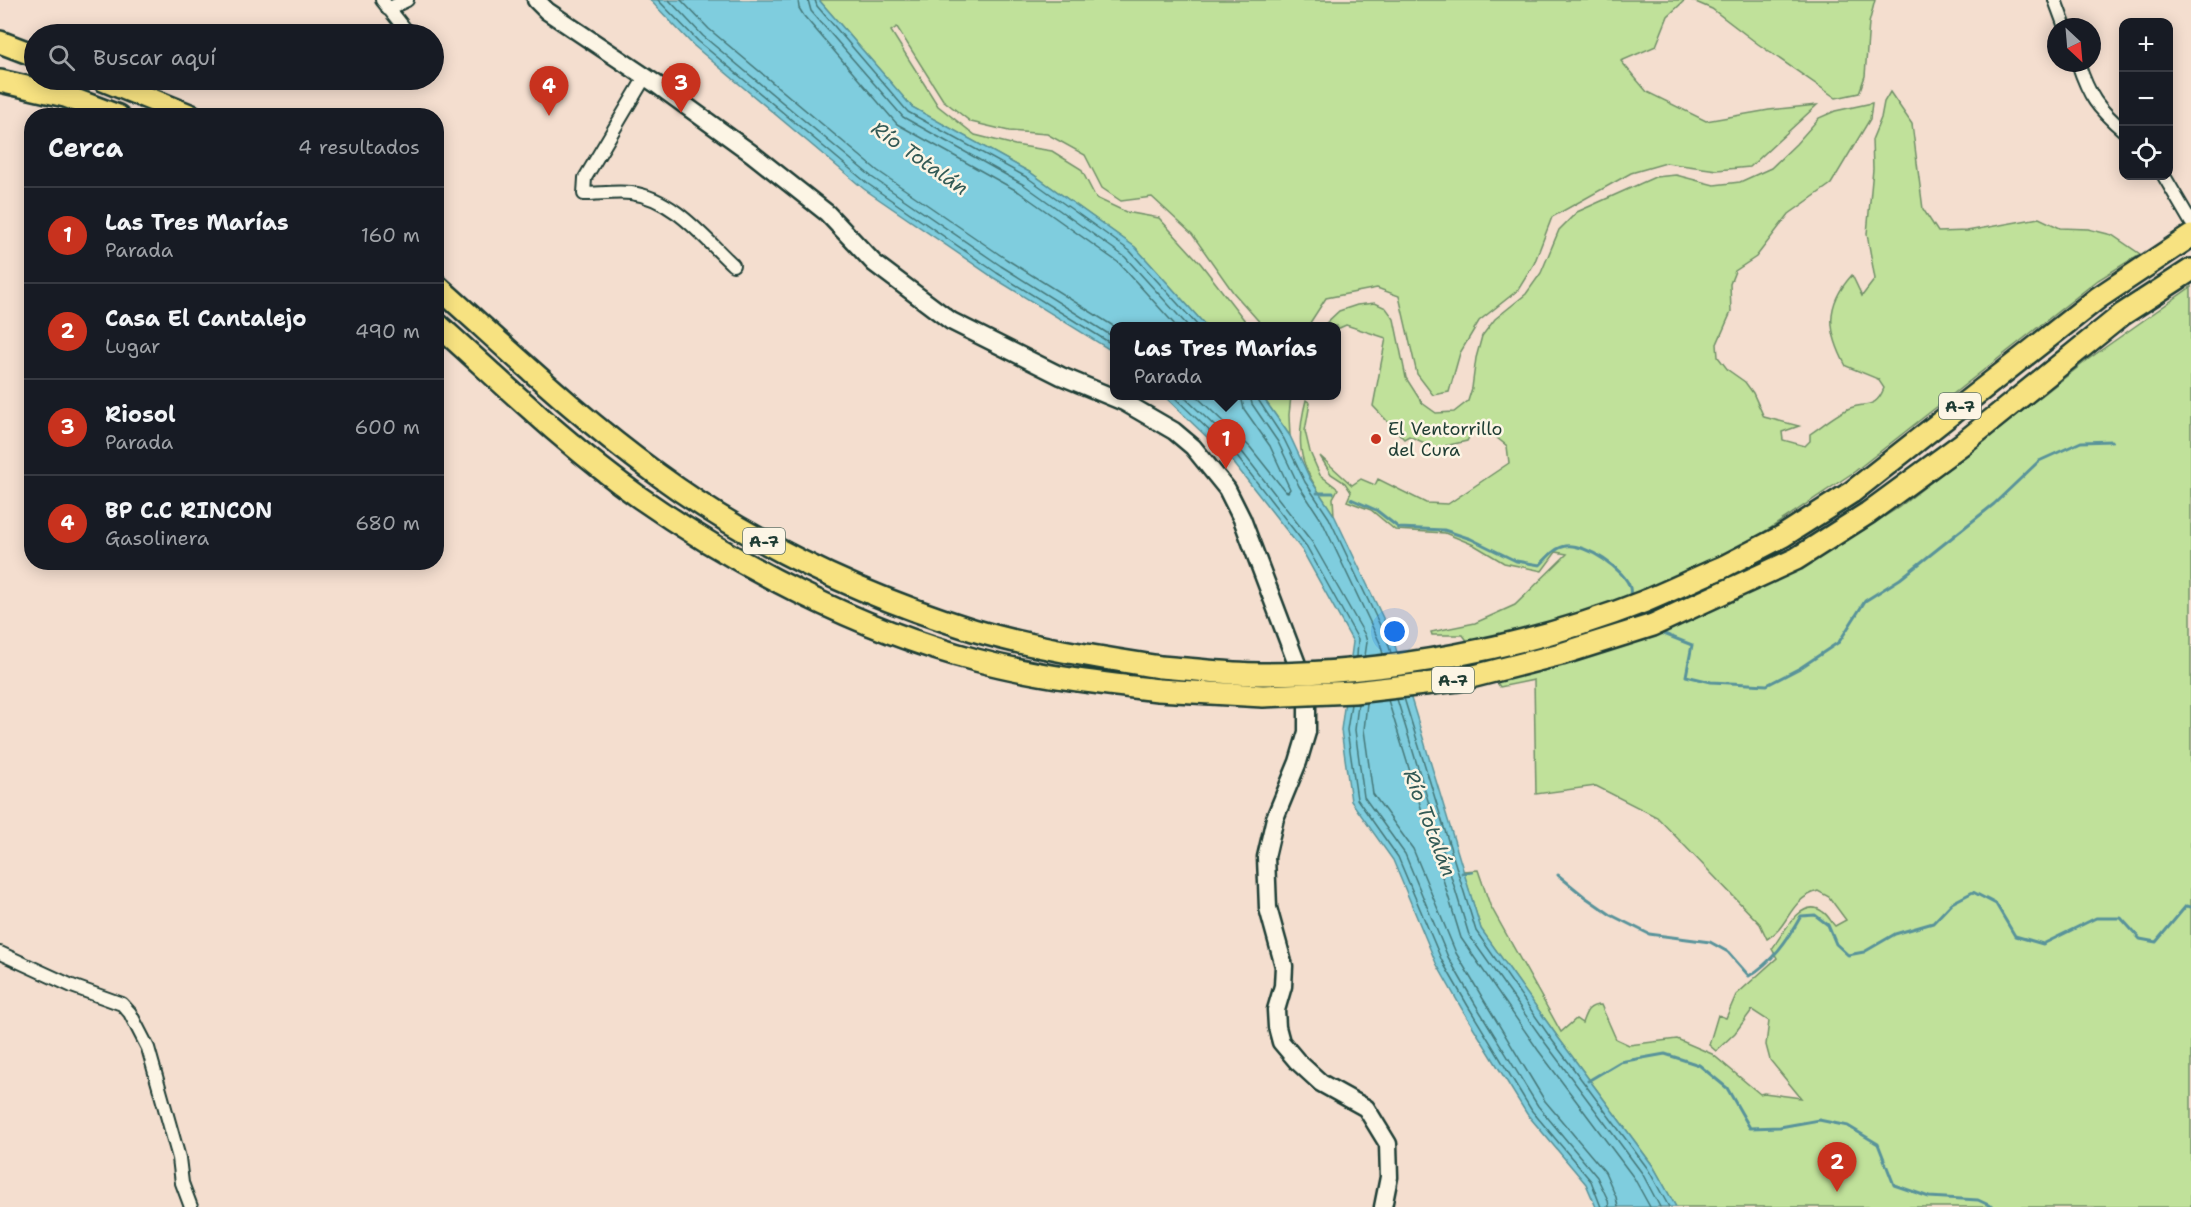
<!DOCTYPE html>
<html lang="es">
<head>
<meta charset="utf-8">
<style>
	body { margin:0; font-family:"Shantell Sans",sans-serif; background:#20242c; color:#f1f3f6 }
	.controls { position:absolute; right:18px; top:18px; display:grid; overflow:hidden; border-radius:12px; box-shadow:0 3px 15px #0003 }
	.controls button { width:54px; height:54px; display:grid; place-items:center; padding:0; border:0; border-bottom:2px solid #363941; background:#171b24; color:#f1f3f6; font:30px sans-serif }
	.compass { position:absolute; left:2047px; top:18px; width:54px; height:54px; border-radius:50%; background:#171b24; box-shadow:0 3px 15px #0003; rotate:154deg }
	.you { position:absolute; left:1395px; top:632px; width:21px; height:21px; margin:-15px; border:4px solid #fff; border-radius:50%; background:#1a73e8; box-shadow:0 0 0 9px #1a73e833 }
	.badge { display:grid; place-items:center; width:39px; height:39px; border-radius:50%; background:#c8321e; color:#fff; font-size:20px; font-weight:700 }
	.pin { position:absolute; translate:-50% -50px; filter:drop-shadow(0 2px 3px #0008) }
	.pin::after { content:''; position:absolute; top:32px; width:21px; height:18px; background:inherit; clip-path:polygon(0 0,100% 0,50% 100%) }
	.popup { position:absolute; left:1110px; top:322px; width:231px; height:78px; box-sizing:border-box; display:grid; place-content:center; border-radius:12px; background:#171b24; filter:drop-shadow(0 2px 4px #0005); font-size:20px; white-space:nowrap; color:#9ea1a6 }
	.popup b { font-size:22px; color:#f1f3f6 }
	.popup::after { content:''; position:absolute; left:50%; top:100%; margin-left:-12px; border:12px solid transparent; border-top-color:#171b24 }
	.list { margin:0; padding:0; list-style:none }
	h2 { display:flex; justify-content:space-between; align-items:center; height:78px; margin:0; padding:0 24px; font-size:26px }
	h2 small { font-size:20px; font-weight:400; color:#9ea1a6 }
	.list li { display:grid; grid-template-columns:39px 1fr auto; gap:18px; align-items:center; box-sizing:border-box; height:96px; padding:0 24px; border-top:2px solid #363941 }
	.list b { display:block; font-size:22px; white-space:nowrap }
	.list p { margin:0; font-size:20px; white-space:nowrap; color:#9ea1a6 }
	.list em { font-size:20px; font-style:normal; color:#9ea1a6 }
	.icon { flex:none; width:33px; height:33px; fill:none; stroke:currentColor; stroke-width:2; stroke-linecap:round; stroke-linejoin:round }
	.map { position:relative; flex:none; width:2191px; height:1207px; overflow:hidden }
	.search { position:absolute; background:#171b24; box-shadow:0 3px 15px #0003; left:24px; top:24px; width:420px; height:66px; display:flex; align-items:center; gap:15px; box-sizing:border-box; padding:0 21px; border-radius:33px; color:#9ea1a6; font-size:22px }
	.panel { position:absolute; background:#171b24; box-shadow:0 3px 15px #0003; left:24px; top:108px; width:420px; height:462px; border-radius:24px }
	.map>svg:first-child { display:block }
	.green { fill:#c0e19a; stroke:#708f67; stroke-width:1.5 }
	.water { fill:#7fcdde; stroke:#59939a; stroke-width:1.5 }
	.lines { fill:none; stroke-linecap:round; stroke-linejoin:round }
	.shore { stroke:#457778; stroke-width:1.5 }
	.stream { stroke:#59939a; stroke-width:3 }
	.street-casing { stroke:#1f3d34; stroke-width:16 }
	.secondary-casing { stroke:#1f3d34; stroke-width:21 }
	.highway-casing { stroke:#1f3d34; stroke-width:26 }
	.street { stroke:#fcf5e5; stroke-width:12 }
	.secondary { stroke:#fcf5e5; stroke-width:16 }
	.highway { stroke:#f7e281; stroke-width:21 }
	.highway-bridge-casing { stroke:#1f3d34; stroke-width:26; stroke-linecap:butt }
	.highway-bridge { stroke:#f7e281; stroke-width:21 }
	.poi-dot { fill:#c8321e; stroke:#fcf5e5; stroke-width:2 }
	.labels { text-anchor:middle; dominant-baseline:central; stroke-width:5; stroke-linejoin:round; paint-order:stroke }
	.shield { fill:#fcf5e5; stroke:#617469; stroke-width:1.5 }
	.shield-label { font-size:16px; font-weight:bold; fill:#1f3d34 }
	.poi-label { font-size:18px; fill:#1f3d34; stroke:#fcf5e5; text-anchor:start }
	.water-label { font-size:20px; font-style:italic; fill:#325a56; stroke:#fcf5e5 }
</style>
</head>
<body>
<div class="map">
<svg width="2191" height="1207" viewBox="0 0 2191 1207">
	<rect width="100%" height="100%" fill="#f4decf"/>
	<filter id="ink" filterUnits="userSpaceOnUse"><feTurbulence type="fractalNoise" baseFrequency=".0167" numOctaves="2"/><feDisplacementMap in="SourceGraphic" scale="12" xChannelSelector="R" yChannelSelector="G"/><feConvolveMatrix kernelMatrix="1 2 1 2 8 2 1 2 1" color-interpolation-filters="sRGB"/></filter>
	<g filter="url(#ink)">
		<path class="green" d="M819 0H1685L1668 16 1656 46 1621 61 1647 92 1706 121 1769 110 1817 105 1750 167 1717 170 1666 163 1631 173 1552 217 1534 264 1518 290 1479 321 1460 353 1449 392 1433 395 1417 374 1399 296 1377 288 1326 298 1308 326H1263L1233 292 1192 234 1152 197 1121 201 1102 188 1085 155 1047 134 1009 131 971 122 943 100 897 27 891 31 938 106 975 135 1015 145 1052 151 1081 169 1096 198 1126 212 1159 218 1201 264 1249 326H1206L1135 247 1031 173 912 107Z
			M1691 0H1875L1869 23 1865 76 1859 93 1836 98 1758 44 1712 9Z
			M1890 92 1912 124 1923 209 1938 232 1967 231 2039 218 2060 228 2088 229 2112 235 2140 254 2098 280 1854 472 1769 529 1719 559 1737 597 1809 564 1898 508 2090 358 2191 287V1207H1676L1653 1166 1557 1036 1481 929 1463 871 1478 870 1490 905 1561 1032 1576 1019 1582 1023C1586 1012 1588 1005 1601 1005L1616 1039 1629 1045 1677 1039 1712 1054 1760 1094 1764 1093 1801 1098 1770 1060 1766 1045 1769 1021 1752 1010 1735 1033 1716 1051 1709 1045 1718 1015 1726 1018 1736 995 1777 958 1772 949C1782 935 1802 895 1823 912 1828 915 1831 922 1835 926L1846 920 1829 897 1818 891C1788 900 1790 926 1767 939L1760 924 1657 817 1596 786 1536 794 1534 680 1500 687 1463 635H1432L1431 632 1475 623 1515 605 1567 554 1556 552 1542 571 1504 563 1474 545 1445 533 1395 530 1371 510 1347 501 1351 492 1345 483 1331 474 1320 456 1352 485 1361 479 1375 485 1378 479 1426 503 1448 504 1509 463 1507 446 1487 430 1472 432 1467 441 1436 448 1409 436 1404 439 1373 406 1386 338 1346 325 1337 329V326H1323L1339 311 1357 305 1375 303 1386 308 1394 319 1406 378 1422 403 1436 413 1454 412 1468 401 1472 388 1476 358 1482 336 1495 319 1526 294 1541 273 1559 230 1577 212 1655 177 1676 175 1714 185 1740 182 1771 168 1796 144 1819 118 1835 111 1872 103 1870 119 1831 184 1789 214 1756 257 1735 271 1730 284 1731 312 1717 344 1718 357 1728 370 1745 382 1753 393 1764 417 1799 426 1782 432 1783 440 1805 446 1810 441V434C1822 426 1837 413 1850 408 1867 402 1876 409 1884 388L1878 379 1846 366C1828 332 1824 306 1852 275L1862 296 1875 279 1867 234 1873 169 1872 140 1881 118 1884 102Z
			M1262 396H1291L1289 415 1290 436Z
			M1306 400 1310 403 1305 431 1310 452 1320 475 1338 489 1333 498 1334 515C1304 470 1292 454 1306 400Z"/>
		<path class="water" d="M650 0H819L912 107 1031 173 1135 247 1206 326H1115V353L994 278 864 189 693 45Z
			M1164 396H1262L1290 436 1310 479 1334 515 1393 639 1481 929 1557 1036 1653 1166 1676 1207H1596L1586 1184 1527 1114 1462 1009 1436 963 1393 860 1351 801 1341 730 1353 642 1302 550 1233 462Z"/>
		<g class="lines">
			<path class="shore" d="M658 0 698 41 868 184 997 273 1115 346
				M669 0 703 36 873 178 1001 266 1115 338
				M681 0 709 29 878 171 1006 259 1115 327
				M798 0 799 8 804 16 897 124 1019 192 1119 263 1176 326
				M808 0 811 11 903 117 1024 185 1125 257 1188 326
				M815 0 817 6 908 112 1028 178 1130 251 1198 326
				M1173 396 1238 458 1307 547 1358 639 1357 657
				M1183 396 1243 453 1312 542 1365 635 1367 642 1365 656
				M1196 396 1250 447 1285 491 1288 492 1290 489 1270 446 1244 409 1241 396
				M1250 396 1252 404 1278 442 1299 486 1322 521 1380 643 1383 654
				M1257 396 1259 401 1284 439 1305 482 1329 518 1387 640 1391 653
				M1404 698 1476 931 1552 1040 1648 1169 1669 1207
				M1397 699 1469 935 1546 1044 1642 1173 1660 1207
				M1388 700 1461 938 1538 1050 1634 1178 1650 1207
				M1367 703 1364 730 1373 794 1413 849 1456 953 1482 997 1545 1101 1605 1172 1616 1197 1618 1207
				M1351 704 1347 730 1357 799 1398 857 1442 961 1468 1006 1532 1111 1591 1181 1601 1207
				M1358 704 1355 730 1364 797 1405 854 1448 957 1474 1002 1538 1106 1597 1177 1608 1200 1609 1207"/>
			<path class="stream" d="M1317 493H1333
				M1351 499 1376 510 1399 528 1444 530 1471 539 1516 561 1540 565C1548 557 1554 548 1566 546 1585 543 1626 570 1630 588 1631 591 1630 595 1630 598
				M1659 632 1692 645 1686 676 1711 682 1767 685 1800 668 1839 642 1865 601 1900 579 1994 504 2039 461 2081 442 2112 441
				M1462 873 1472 872
				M1558 875 1585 897 1611 915 1649 934 1710 942 1728 952 1749 976C1772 962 1787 941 1801 916L1815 915 1828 925 1836 944 1848 955 1864 952 1895 934 1933 923 1952 903 1973 892 1996 904 2015 936 2043 944 2096 918H2121L2140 939 2156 942 2186 906 2191 907
				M1588 1081 1620 1062 1665 1054 1699 1065 1727 1088 1750 1128 1780 1127 1819 1120 1848 1126 1878 1144 1894 1185 1929 1197 1978 1200 1993 1207"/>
			<defs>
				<path id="street" d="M382 0 409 34
					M2055 0 2065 27
					M388 9 407 0
					M2078 63C2089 96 2097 108 2124 131
					M645 77 585 178 584 194C599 194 616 191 631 193 673 198 704 238 733 265
					M2164 176 2191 222
					M0 953 72 986 122 1004 130 1013 148 1048 179 1158 182 1183 191 1207"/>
				<path id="secondary" d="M536 0 547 11 656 84 751 153 827 213 874 263 951 321 1061 376 1124 402 1174 431 1193 447 1227 489 1242 519 1303 680 1307 704V732L1298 762 1275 818 1266 857 1268 908 1284 966 1283 986 1276 1010 1277 1027 1281 1042 1297 1061 1321 1083 1366 1108 1388 1144 1389 1177 1383 1207"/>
				<path id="highway" d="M0 42 34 55
					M103 80 192 116
					M0 81 65 96 118 116
					M436 285C508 349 578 417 657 474 751 543 861 595 973 630 1034 648 1097 657 1160 667
					M436 323C502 382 567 446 639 497 736 565 860 630 976 660 1036 676 1097 683 1158 690
					M1723 567 1783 536 1852 492 2098 298 2191 236
					M1733 588 1796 559 1868 513 1962 444 2123 314 2191 270"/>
			</defs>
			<use href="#street" class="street-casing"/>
			<use href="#secondary" class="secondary-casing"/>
			<use href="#highway" class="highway-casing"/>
			<use href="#street" class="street"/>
			<use href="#secondary" class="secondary"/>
			<use href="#highway" class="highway"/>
			<defs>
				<path id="highway-bridge" d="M1160 667C1193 669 1227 674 1260 674 1386 674 1526 648 1643 602 1670 591 1696 578 1723 567
					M1158 690 1263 696 1354 692 1459 680 1561 654 1653 625 1733 588"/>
			</defs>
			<use href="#highway-bridge" class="highway-bridge-casing"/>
			<use href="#highway-bridge" class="highway-bridge"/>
		</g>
	</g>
	<circle class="poi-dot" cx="1376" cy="439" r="6"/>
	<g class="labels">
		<g class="shield">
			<rect x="1939" y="393" width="42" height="26" rx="4.5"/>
			<rect x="743" y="528" width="42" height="26" rx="4.5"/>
			<rect x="1432" y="667" width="42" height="26" rx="4.5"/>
		</g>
		<g class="shield-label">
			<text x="1960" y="406">A-7</text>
			<text x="764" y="541">A-7</text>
			<text x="1453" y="680">A-7</text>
		</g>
		<g class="poi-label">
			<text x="1388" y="429">El Ventorrillo<tspan x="1388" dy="21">del Cura</tspan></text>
		</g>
		<g class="water-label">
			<text transform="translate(920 158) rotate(35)">Río Totalán</text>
			<text transform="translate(1430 823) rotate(69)">Río Totalán</text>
		</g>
	</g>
</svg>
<div class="controls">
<button>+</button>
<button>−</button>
<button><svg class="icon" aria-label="locate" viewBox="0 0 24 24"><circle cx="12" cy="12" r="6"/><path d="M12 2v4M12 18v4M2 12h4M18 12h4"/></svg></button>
</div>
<svg class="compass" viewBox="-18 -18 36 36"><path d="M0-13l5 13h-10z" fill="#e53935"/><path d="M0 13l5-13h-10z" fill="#9ea1a6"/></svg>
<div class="you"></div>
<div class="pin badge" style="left:1226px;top:469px">1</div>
<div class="popup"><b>Las Tres Marías</b>Parada</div>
<div class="pin badge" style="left:1837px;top:1192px">2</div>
<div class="pin badge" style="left:681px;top:113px">3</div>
<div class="pin badge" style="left:549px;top:116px">4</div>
<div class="search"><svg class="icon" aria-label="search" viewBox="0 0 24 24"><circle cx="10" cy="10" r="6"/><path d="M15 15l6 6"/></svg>Buscar aquí</div>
<section class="panel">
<h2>Cerca<small>4 resultados</small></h2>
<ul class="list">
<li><span class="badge">1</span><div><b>Las Tres Marías</b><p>Parada</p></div><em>160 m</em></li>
<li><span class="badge">2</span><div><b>Casa El Cantalejo</b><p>Lugar</p></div><em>490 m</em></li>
<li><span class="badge">3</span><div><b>Riosol</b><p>Parada</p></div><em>600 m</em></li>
<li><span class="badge">4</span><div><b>BP C.C RINCON</b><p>Gasolinera</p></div><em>680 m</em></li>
</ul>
</section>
</div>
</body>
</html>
